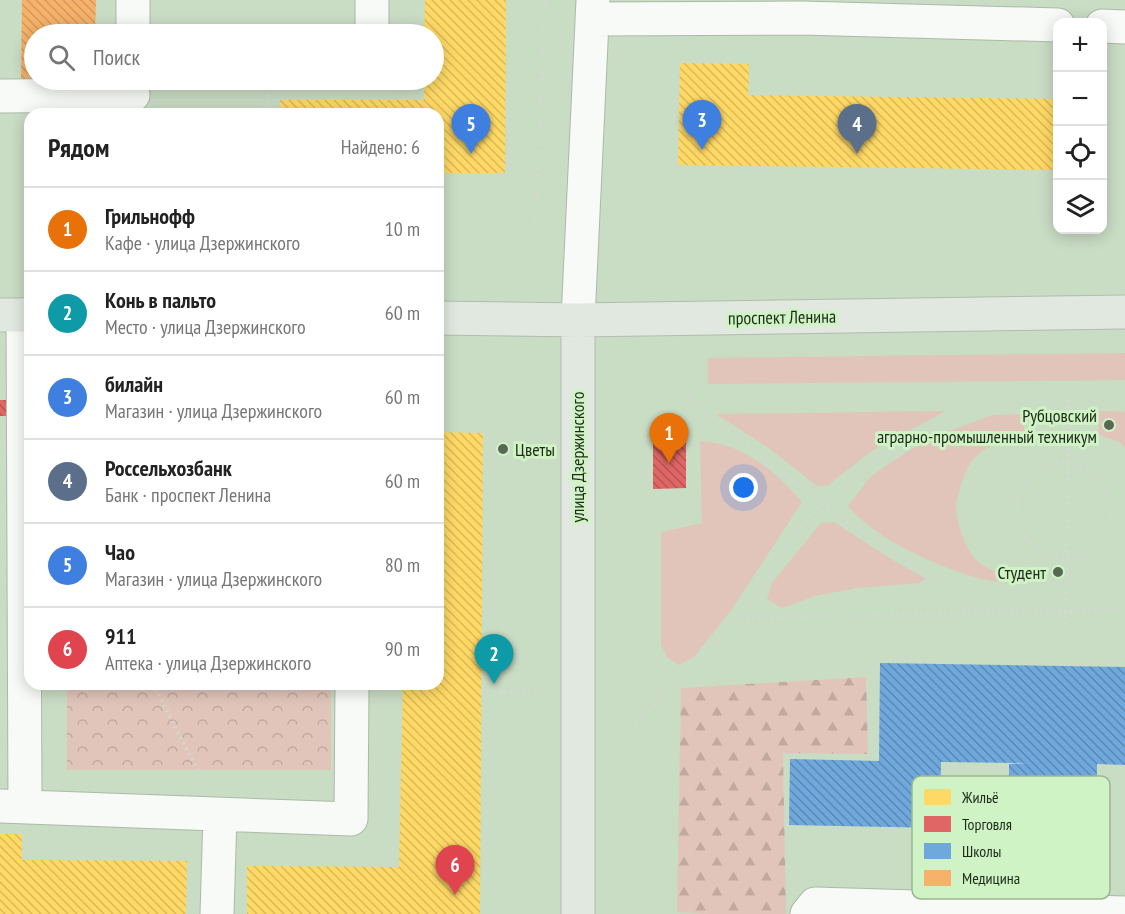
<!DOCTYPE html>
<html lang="ru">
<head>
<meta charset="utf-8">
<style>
	body { margin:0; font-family:"PT Sans Narrow",sans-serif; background:#f6f6f6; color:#222 }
	.controls { position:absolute; right:18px; top:18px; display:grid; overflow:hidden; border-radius:12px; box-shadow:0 3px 15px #0003 }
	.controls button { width:54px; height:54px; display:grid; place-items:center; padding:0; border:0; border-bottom:2px solid #e0e0e0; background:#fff; color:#222; font:30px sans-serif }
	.you { position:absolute; left:744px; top:488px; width:21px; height:21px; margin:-15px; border:4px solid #fff; border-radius:50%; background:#1a73e8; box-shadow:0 0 0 9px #1a73e833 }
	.badge { display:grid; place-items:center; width:39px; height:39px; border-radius:50%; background:#2563eb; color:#fff; font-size:20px; font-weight:700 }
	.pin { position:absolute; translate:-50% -50px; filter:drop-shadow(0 2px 3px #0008) }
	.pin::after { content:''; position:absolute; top:32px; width:21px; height:18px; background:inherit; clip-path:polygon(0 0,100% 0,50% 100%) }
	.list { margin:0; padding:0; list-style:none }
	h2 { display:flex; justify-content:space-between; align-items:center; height:78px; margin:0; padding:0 24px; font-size:26px }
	h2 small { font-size:20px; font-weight:400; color:#767676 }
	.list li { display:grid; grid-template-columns:39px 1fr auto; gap:18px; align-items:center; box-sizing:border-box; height:84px; padding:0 24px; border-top:2px solid #e0e0e0 }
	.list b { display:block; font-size:22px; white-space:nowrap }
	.list p { margin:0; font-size:20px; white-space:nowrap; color:#767676 }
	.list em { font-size:20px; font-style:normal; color:#767676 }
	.icon { flex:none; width:33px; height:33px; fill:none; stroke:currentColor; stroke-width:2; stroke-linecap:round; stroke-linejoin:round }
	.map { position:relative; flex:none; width:1125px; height:914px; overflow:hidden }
	.search { position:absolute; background:#fff; box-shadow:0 3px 15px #0003; left:24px; top:24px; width:420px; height:66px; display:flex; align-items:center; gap:15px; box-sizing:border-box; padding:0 21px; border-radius:33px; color:#767676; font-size:22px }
	.panel { position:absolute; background:#fff; box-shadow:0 3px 15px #0003; left:24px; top:108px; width:420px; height:582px; border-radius:18px }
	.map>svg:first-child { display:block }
	.grass { fill:#e1c5bb }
	.forest { fill:url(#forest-firs) }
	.park { fill:url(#park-crowns) }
	.homes { fill:url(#homes-back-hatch) }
	.shops { fill:url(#shops-back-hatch) }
	.schools { fill:url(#schools-back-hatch) }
	.health { fill:url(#health-back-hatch) }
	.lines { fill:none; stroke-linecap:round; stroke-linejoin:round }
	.minor-casing { stroke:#abbaa7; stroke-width:35 }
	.major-casing { stroke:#b2bcaf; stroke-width:35 }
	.path { stroke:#d4d9d2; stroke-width:4; stroke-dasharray:1.5 4.5; stroke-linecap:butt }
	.minor { stroke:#f7faf6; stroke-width:33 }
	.major { stroke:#e1e8df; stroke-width:33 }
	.poi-dot { fill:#596855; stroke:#d0f3c5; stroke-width:2 }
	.labels { text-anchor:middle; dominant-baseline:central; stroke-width:6; stroke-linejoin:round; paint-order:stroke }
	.street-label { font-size:18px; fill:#1d2a19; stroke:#d0f3c5 }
	.poi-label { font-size:18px; fill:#1d2a19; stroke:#d0f3c5; text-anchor:end }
	.key { fill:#d0f3c5; stroke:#9ab791; stroke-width:1.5 }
	.key-label { font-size:16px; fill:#1d2a19 }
</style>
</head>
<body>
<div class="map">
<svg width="1125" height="914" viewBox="0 0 1125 914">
	<defs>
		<pattern id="forest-firs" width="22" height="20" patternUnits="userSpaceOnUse" patternTransform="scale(1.5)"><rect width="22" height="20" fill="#e1c5bb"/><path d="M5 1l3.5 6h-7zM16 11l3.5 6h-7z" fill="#c1a9a0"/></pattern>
		<pattern id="park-crowns" width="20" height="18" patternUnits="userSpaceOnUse" patternTransform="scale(1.5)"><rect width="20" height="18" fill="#e1c5bb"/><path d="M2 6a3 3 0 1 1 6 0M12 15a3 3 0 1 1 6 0" fill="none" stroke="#c1a9a0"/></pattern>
		<pattern id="homes-back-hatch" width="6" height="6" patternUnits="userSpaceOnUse" patternTransform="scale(1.5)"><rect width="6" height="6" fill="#ffd966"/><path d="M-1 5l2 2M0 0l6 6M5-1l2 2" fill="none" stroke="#daba58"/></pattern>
		<pattern id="shops-back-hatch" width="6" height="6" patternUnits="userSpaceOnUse" patternTransform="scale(1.5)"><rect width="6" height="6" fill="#e06666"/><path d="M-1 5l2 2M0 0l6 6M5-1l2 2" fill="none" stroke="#b55453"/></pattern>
		<pattern id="schools-back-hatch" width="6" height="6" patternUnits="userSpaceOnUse" patternTransform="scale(1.5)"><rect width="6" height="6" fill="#6fa8dc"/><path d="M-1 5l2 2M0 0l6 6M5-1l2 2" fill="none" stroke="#5b89b2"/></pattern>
		<pattern id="health-back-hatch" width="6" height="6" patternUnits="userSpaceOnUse" patternTransform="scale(1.5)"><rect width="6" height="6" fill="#f6b26b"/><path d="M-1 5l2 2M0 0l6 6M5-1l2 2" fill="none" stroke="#d2995c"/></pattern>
	</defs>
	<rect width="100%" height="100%" fill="#c9dcc4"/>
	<path class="grass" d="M1125 353V380L708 384V358Z
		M946 411 873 450 828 485 817 486 770 449 716 414Z
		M1099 411 1125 412V448L1121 443 1098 434Z
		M1024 414V433C1005 439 990 444 975 457 966 466 956 496 956 509 957 524 967 554 980 563 991 572 1006 574 1019 576V583C1007 582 994 582 982 579 940 568 876 540 848 506L871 476 908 451 947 432 992 415Z
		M700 441C744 444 774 470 802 502L732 609 694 657 679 665 668 658 661 645V532L702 523Z
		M834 522 891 559 925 578 920 583 857 588 815 596 782 608 767 599 772 583 821 523Z"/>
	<path class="forest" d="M866 677 868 754 783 753 786 914H709L677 912 681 688Z"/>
	<path class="park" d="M67 684H331V770H67Z"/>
	<path class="homes" d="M425 0H506L505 173H438V114H280V100H424V80H434V34H424Z
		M680 63 749 64 748 95 1058 99V170L678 165Z
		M1102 100H1107L1106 171H1102Z
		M438 432 483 433 480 914H247V866L399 867 403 684H438Z
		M0 834H22V860L187 861 186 914H0Z"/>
	<path class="shops" d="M0 400H7V416H0Z
		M653 437H686V488L653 489Z"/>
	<path class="schools" d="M880 663 1125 667V765L1097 764 1096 879H1009V764L1028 763 941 762 940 828 789 825 790 759 879 761Z"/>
	<path class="health" d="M22 0H96L95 34H34V79H21Z"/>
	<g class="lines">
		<defs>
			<path id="minor" d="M133 0V34
				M592 19 802 18 1058 25
				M1102 26 1125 27
				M372 34V0
				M0 96 133 95
				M23 315 25 807
				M578 320 593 0
				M0 806 351 819 352 684
				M217 914 220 815
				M807 914 815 904 1125 913"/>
			<path id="major" d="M0 315H30
				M438 318 578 320 1125 312
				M578 914V320"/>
		</defs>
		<use href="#minor" class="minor-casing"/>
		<use href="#major" class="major-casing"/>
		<path class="path" d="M268 114V87L272 80
			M535 236 545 0
			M688 394 705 411 822 504 981 612
			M1017 510a47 47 0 1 1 94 0a47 47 0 1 1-94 0Z
			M741 618 1066 611 1125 608
			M1065 642 1069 396
			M153 684 201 777
			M386 688H403
			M481 691 538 693
			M636 723 740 618 804 523 822 504 880 458 986 398"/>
		<use href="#minor" class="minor"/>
		<use href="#major" class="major"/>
	</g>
	<g class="poi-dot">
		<circle cx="1109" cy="425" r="6"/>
		<circle cx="503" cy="449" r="6"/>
		<circle cx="1058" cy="572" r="6"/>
	</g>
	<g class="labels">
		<g class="street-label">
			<text transform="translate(782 317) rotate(-1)">проспект Ленина</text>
			<text transform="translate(577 457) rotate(-90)">улица Дзержинского</text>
		</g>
		<g class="poi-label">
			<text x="1097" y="415">Рубцовский<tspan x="1097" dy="21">аграрно-промышленный техникум</tspan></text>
			<text x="515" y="449" text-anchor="start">Цветы</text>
			<text x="1046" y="572">Студент</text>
		</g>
	</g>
	<rect x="912" y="776" width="198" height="123" rx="9" class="key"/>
	<rect x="924" y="789" width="27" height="16" fill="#ffd966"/>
	<rect x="924" y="816" width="27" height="16" fill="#e06666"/>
	<rect x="924" y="843" width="27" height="16" fill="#6fa8dc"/>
	<rect x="924" y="870" width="27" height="16" fill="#f6b26b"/>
	<g class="key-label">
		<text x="962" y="803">Жильё</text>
		<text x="962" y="830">Торговля</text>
		<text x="962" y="857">Школы</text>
		<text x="962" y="884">Медицина</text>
	</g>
</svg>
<div class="controls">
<button>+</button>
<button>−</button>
<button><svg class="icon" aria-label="locate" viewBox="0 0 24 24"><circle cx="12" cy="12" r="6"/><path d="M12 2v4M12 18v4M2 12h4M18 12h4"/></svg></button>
<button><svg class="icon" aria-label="layers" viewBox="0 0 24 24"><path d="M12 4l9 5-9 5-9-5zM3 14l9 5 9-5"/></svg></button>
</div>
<div class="you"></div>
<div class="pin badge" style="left:669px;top:463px;background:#e8710a">1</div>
<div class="pin badge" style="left:494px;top:684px;background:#0f9aa8">2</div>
<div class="pin badge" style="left:702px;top:150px;background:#3f7fe0">3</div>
<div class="pin badge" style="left:857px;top:154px;background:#5c6f8a">4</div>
<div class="pin badge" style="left:471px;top:154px;background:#3f7fe0">5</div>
<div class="pin badge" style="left:455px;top:895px;background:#e0444e">6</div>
<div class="search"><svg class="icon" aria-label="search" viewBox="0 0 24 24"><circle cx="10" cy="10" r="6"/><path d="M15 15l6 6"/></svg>Поиск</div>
<section class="panel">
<h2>Рядом<small>Найдено: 6</small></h2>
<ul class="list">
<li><span class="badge" style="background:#e8710a">1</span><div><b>Грильнофф</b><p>Кафе · улица Дзержинского</p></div><em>10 m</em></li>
<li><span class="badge" style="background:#0f9aa8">2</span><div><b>Конь в пальто</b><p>Место · улица Дзержинского</p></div><em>60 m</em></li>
<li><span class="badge" style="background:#3f7fe0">3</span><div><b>билайн</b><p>Магазин · улица Дзержинского</p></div><em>60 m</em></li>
<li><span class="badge" style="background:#5c6f8a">4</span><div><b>Россельхозбанк</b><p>Банк · проспект Ленина</p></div><em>60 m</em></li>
<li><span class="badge" style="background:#3f7fe0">5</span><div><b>Чао</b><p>Магазин · улица Дзержинского</p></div><em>80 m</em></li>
<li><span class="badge" style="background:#e0444e">6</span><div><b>911</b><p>Аптека · улица Дзержинского</p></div><em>90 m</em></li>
</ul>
</section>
</div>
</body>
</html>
